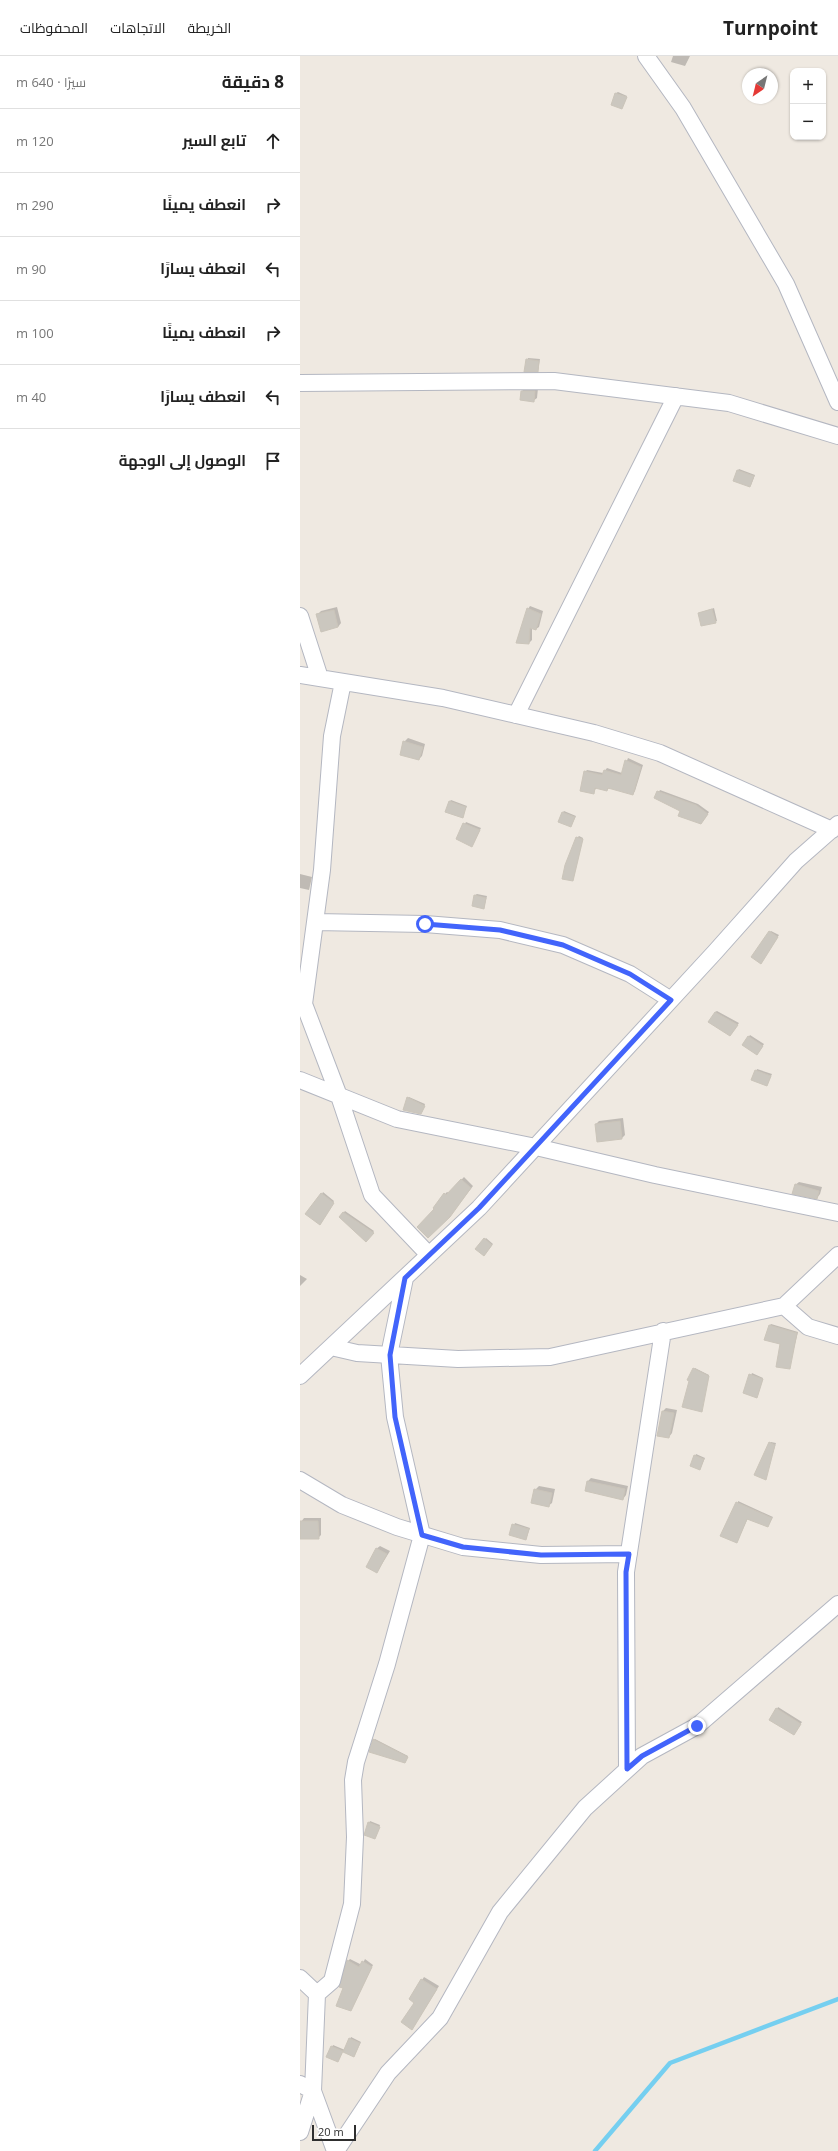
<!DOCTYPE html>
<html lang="ar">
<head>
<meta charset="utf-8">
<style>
	body { margin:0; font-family:"Open Sans",Cairo,sans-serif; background:#f2f2f2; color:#222; direction:rtl }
	.controls { position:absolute; right:12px; top:12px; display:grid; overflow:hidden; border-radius:8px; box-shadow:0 1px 3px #0004 }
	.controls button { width:36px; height:36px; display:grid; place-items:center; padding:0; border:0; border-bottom:1px solid #e0e0e0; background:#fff; color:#222; font:20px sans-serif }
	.compass { position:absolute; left:442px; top:12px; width:36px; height:36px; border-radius:50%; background:#fff; box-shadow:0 1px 3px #0004; rotate:215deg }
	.scale { position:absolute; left:12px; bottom:10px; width:44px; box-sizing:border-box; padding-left:4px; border:2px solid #2e2e2e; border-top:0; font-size:11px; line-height:14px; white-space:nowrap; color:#2e2e2e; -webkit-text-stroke:3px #fff; paint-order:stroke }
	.stop { position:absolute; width:12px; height:12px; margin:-9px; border:3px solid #4264fb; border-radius:50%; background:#fff }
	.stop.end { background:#4264fb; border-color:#fff; box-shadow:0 1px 4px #0008 }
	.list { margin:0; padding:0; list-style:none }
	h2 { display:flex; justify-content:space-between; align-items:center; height:52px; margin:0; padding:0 16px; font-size:17px }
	h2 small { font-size:13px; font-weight:400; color:#767676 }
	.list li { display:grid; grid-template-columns:26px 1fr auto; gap:12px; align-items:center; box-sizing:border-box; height:64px; padding:0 16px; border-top:1px solid #e0e0e0 }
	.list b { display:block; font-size:15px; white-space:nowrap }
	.list em { font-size:13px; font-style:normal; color:#767676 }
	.icon { flex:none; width:22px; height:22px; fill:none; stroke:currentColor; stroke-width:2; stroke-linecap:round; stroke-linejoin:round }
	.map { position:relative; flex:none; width:538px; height:2095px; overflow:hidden; direction:ltr }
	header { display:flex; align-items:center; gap:24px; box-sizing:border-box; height:56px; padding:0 20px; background:#fff; border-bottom:1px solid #e0e0e0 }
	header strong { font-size:19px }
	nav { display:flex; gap:22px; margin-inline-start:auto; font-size:14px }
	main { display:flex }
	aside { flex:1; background:#fff }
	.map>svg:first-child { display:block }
	.shadow { fill:#0003 }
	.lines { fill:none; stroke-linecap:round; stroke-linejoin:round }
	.stream { stroke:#75cff0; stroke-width:4.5 }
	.building { fill:#cbc7bf; stroke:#cbc5ba }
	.minor-casing { stroke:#b4b7c1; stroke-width:18 }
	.minor { stroke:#fff; stroke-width:16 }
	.route { stroke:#4264fb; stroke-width:5 }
</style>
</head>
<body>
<header>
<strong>Turnpoint</strong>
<nav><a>الخريطة</a><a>الاتجاهات</a><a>المحفوظات</a></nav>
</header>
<main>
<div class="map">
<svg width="538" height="2095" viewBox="0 0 538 2095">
	<rect width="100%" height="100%" fill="#efe9e1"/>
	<path class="shadow" d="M373 0H390L385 10 371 6Z
		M318 36 327 40 322 52 316 37Z
		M228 302 240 303 238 315H225Z
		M225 332H238L237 342 233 345 222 335Z
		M439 413 455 419 451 429 438 414Z
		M230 550 243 555 239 571 236 573 232 572V584L229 587 228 553Z
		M37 551 41 567 38 571 17 559 21 555Z
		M414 552 417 565 415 566 399 557Z
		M108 682 125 688 122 700 119 703 104 686Z
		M328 702 343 709 335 735 333 738 310 731 307 734 297 731 293 737 285 716 287 714 303 717 307 712 322 717Z
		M360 734 398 748 409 756 402 766 356 741Z
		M151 744 167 750 162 761 150 745Z
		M264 755 276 760 271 770 263 756Z
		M166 766 181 772 173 788 157 783Z
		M279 780 283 782 273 824 277 782Z
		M0 818 12 821 9 834 0 832Z
		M177 838 187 840 184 852 175 839Z
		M471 875 479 879 462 905 470 876Z
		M417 955 439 967 431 978 415 956Z
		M450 979 464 988 458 997 443 989Z
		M457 1013 472 1018 467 1029 453 1023Z
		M109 1041 125 1048 122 1056 108 1042Z
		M323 1062 325 1079 322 1082 296 1068 299 1065Z
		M164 1121 173 1130 152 1157 145 1138 147 1136 149 1137Z
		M499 1126 522 1131 520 1138 517 1142 495 1129Z
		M23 1136 34 1145 21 1167 22 1138Z
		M45 1155 74 1175 66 1185 40 1161Z
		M186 1182 193 1188 184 1199 176 1193Z
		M0 1219 7 1223 0 1230Z
		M471 1268 498 1276 489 1312 481 1288 470 1269Z
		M395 1312 409 1319 401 1355 394 1313Z
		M452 1317 463 1322 458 1339 444 1337Z
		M366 1352 377 1354 372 1377 369 1381 363 1355Z
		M471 1386 476 1387 465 1423 470 1387Z
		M396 1398 405 1402 400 1413 395 1400Z
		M291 1422 328 1430 326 1439 323 1443 286 1434 288 1425Z
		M239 1430 255 1433 252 1447 248 1450 235 1434Z
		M438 1445 473 1461 468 1470 448 1462 437 1486Z
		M4 1462H21V1479L18 1482 1 1466Z
		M215 1467 230 1472 226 1483 210 1478Z
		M80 1490 90 1495 77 1516 76 1493Z
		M478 1651 502 1666 495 1676 477 1653Z
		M75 1683 108 1700 105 1706 74 1684Z
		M70 1765 80 1769 76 1780 69 1767Z
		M50 1903 62 1909 65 1903 73 1909 51 1954 44 1932 48 1905Z
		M124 1921 139 1930 114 1970 116 1946 122 1924Z
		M51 1981 61 1986 54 2000 43 1995 38 2005 28 2000 33 1989 45 1994Z"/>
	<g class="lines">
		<path class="stream" d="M295 2095 370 2007 538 1943"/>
	</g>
	<path class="building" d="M315 37 327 41 322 53 311 49Z
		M226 303 239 305 238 316H224Z
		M221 335H235L234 346 220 344Z
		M437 414 454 420 450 431 433 425Z
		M227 552 241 558 236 574 230 572 229 588 216 587Z
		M412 553 416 567 401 570 398 557Z
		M34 554 38 571 21 576 16 558Z
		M103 685 123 691 119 704 100 699Z
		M325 704 341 711 333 739 308 732 307 735 295 732 294 738 280 735 284 715 302 719 304 714 321 719Z
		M357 735 396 749 408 758 401 768 378 760 380 755 354 742Z
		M149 745 166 751 163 762 145 756Z
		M262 756 275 761 271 771 258 766Z
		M163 767 180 774 172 791 156 783Z
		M276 781 283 783 273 825 262 823 265 809Z
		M174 839 186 842 184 853 172 850Z
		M469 875 478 881 461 908 451 901Z
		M415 956 438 969 430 980 408 966Z
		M448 980 463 990 457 999 442 989Z
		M455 1014 471 1020 467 1030 451 1024Z
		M107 1041 125 1050 121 1058 103 1054Z
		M320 1065 322 1083 297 1086 295 1068Z
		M161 1123 171 1132 150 1161 128 1182 117 1171 134 1153 133 1152 144 1137 146 1139Z
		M495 1128 519 1135 517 1143 492 1138Z
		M21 1137 34 1147 20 1169 5 1158Z
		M43 1156 74 1177 66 1186 39 1161Z
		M184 1182 192 1189 184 1200 175 1193Z
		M469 1269 497 1277 490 1313 476 1311 480 1288 464 1284Z
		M393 1312 409 1320 402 1356 382 1351 389 1325 387 1324Z
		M449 1318 463 1323 457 1342 443 1337Z
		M362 1355 374 1357 369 1382 357 1380Z
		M469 1386 475 1389 466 1424 454 1419Z
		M394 1399 404 1403 400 1414 390 1410Z
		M287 1425 325 1433 323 1444 285 1435Z
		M234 1433 252 1437 249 1451 231 1447Z
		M436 1446 472 1462 468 1471 447 1463 437 1487 420 1480Z
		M0 1465H18L19 1483H0Z
		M212 1468 229 1473 226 1484 209 1479Z
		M76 1492 87 1498 77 1517 66 1511Z
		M476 1652 501 1668 494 1679 469 1664Z
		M73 1683 108 1701 105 1707 69 1696Z
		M68 1766 80 1771 75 1783 64 1779Z
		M47 1904 59 1911 62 1905 72 1911 51 1955 36 1950 43 1932 39 1931Z
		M121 1923 137 1933 112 1974 101 1966 114 1947 109 1943Z
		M49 1982 60 1987 54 2001 43 1996Z
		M31 1990 43 1995 38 2006 26 2001Z"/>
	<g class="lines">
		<defs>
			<path id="minor" d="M346 0 383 52 486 228 538 346
				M0 327 254 325 429 347 538 380
				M0 560 20 622
				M0 619 143 642 294 677 360 697 532 774
				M43 626 32 680 22 814 4 948 39 1040 72 1139 129 1199
				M216 659 376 340
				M15 866 125 868 200 874 263 889 330 918 371 944
				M0 1024 97 1063 236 1091 355 1119 538 1157
				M484 1250 508 1271 538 1280
				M31 1291 57 1297 158 1303 250 1301 484 1250 538 1199
				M0 1320 179 1152 415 896 496 805 538 768
				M0 1424 42 1449 97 1471 163 1491 241 1499 329 1498
				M327 1713 326 1516 363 1275
				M0 1922 17 1938 13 2035 0 2076
				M17 1938 32 1925 52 1848 55 1781 53 1724 56 1706 87 1608 122 1479 95 1361 89 1299 105 1222
				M0 2028 13 2035 35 2095
				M36 2095 88 2017 140 1962 200 1856 285 1752 342 1700 397 1670 538 1548"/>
		</defs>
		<use href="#minor" class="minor-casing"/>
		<use href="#minor" class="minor"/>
	</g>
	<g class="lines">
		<path class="route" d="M125 868 200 874 263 889 330 918 371 944 179 1152 105 1222 90 1299 95 1361 122 1479 163 1491 241 1499 329 1498 326 1516 327 1713 342 1700 397 1670"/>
	</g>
</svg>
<div class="controls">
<button>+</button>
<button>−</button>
</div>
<svg class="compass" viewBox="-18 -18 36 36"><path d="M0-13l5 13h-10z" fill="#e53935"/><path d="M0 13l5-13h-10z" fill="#767676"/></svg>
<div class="scale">20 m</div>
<div class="stop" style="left:125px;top:868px"></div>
<div class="stop end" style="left:397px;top:1670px"></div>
</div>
<aside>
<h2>8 دقيقة<small>سيرًا · 640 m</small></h2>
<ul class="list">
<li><svg class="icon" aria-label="ahead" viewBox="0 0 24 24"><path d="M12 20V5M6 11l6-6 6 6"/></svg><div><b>تابع السير</b></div><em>120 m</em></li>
<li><svg class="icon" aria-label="right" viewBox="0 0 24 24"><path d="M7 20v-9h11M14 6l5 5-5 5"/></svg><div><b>انعطف يمينًا</b></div><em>290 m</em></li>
<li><svg class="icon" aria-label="left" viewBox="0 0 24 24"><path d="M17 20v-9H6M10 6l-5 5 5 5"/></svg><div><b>انعطف يسارًا</b></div><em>90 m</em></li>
<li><svg class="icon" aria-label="right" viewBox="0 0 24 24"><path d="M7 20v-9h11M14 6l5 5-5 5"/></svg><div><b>انعطف يمينًا</b></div><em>100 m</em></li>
<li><svg class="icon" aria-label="left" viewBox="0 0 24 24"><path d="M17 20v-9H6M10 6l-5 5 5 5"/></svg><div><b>انعطف يسارًا</b></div><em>40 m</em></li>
<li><svg class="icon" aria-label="arrive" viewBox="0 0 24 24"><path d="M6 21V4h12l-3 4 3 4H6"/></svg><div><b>الوصول إلى الوجهة</b></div></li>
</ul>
</aside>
</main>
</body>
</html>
